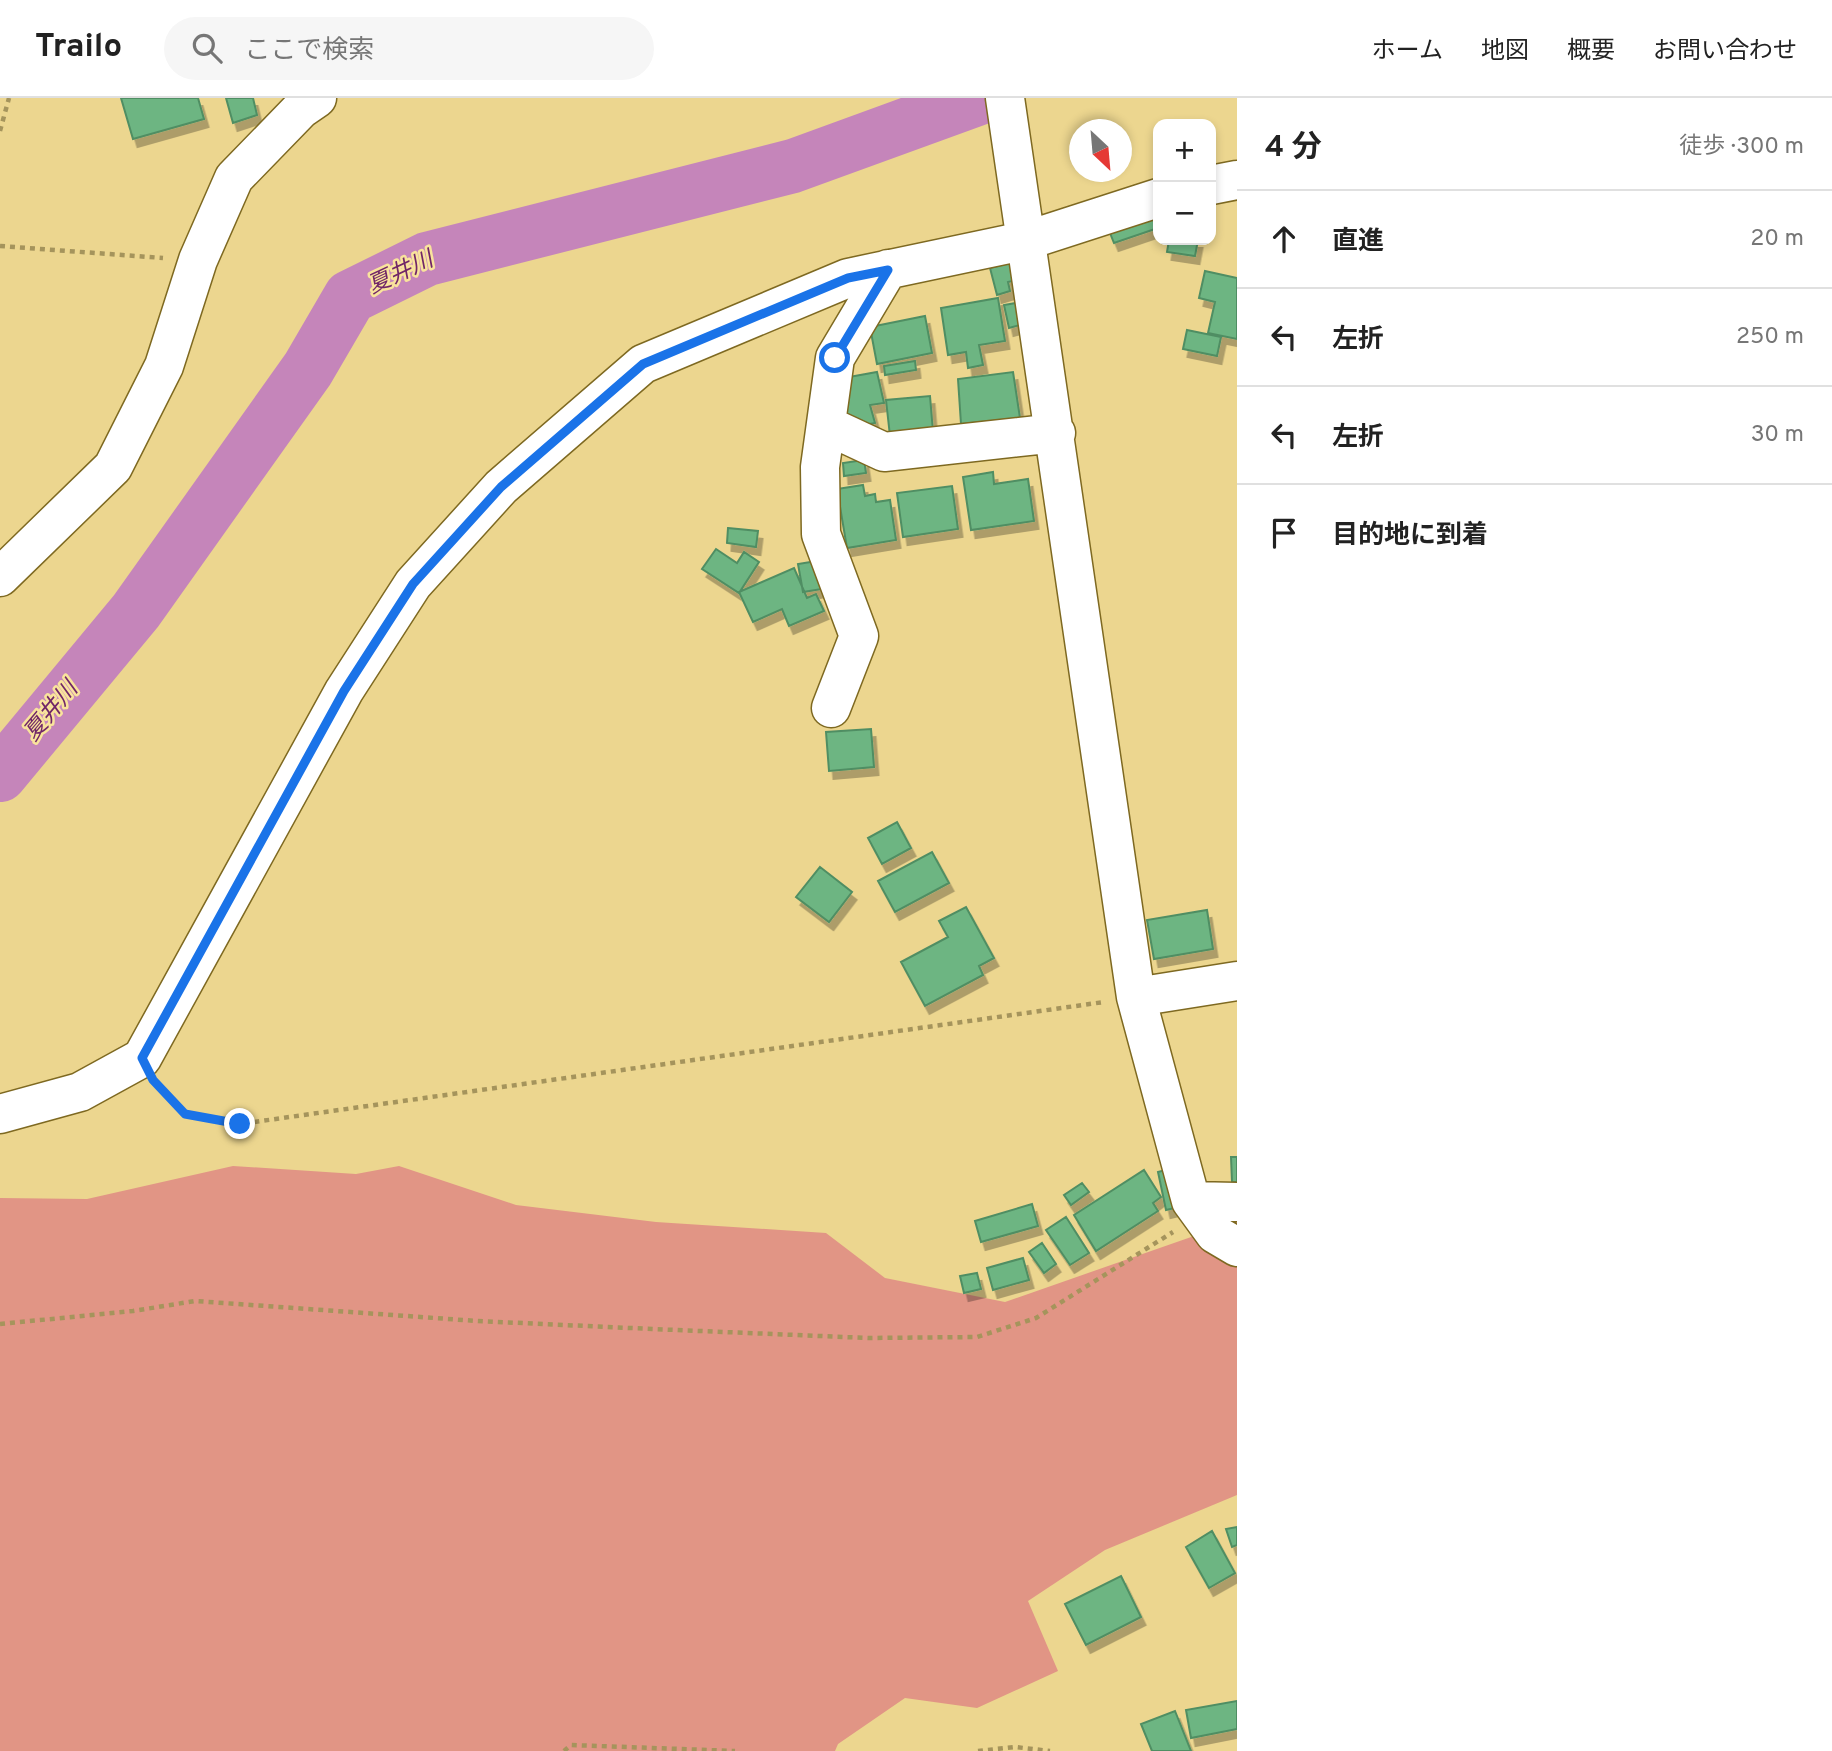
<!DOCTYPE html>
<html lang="ja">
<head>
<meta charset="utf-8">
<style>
	body { margin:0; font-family:Overpass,"Noto Sans JP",sans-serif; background:#f6f6f6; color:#222 }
	.controls { position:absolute; right:21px; top:21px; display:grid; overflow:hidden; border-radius:14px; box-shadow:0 4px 10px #0003 }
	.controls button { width:63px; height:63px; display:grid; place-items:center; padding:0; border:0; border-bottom:2px solid #e0e0e0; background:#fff; color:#222; font:35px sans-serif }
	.compass { position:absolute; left:1069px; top:21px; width:63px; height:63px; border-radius:50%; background:#fff; box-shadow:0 4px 10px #0003; rotate:154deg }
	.stop { position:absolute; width:21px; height:21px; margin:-16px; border:5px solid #1a73e8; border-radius:50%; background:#fff }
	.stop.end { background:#1a73e8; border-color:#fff; box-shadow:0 2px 7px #0008 }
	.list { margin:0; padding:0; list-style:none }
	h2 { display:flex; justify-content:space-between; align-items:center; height:91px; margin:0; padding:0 28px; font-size:30px }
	h2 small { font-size:23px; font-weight:400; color:#767676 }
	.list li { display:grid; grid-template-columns:46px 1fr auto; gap:21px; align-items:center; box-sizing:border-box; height:98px; padding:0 28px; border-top:2px solid #e0e0e0 }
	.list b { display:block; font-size:26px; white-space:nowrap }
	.list em { font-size:23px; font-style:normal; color:#767676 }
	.icon { flex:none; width:38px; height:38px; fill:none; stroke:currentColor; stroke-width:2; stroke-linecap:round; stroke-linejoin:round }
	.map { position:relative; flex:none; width:1237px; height:1653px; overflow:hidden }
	header { display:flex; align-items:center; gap:42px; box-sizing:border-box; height:98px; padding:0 35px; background:#fff; border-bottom:2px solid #e0e0e0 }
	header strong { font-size:33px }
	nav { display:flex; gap:38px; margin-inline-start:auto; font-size:24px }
	.search { width:490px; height:63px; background:#f6f6f6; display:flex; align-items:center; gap:18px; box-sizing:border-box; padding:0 24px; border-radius:38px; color:#767676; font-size:26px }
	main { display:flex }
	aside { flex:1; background:#fff }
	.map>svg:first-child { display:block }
	.green { fill:#e19585 }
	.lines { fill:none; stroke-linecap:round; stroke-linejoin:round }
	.river { stroke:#c585ba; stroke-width:54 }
	.building { fill:#6db582; stroke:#508e63; stroke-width:2; filter:url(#shadow) }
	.minor-casing { stroke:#7e6921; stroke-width:41 }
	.path { stroke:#a5945c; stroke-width:4.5; stroke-dasharray:5 5; stroke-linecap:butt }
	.minor { stroke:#fff; stroke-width:38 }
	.route { stroke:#1a73e8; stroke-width:9 }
	.labels { text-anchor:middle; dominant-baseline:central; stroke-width:5; stroke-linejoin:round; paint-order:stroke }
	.water-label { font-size:23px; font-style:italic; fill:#712668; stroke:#f9e39c }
</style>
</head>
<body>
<header>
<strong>Trailo</strong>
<div class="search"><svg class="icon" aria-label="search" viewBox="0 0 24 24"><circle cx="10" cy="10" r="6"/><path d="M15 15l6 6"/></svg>ここで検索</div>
<nav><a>ホーム</a><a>地図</a><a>概要</a><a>お問い合わせ</a></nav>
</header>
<main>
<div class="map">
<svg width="1237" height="1653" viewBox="0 0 1237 1653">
	<defs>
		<filter id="shadow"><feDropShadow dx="4.5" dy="8" stdDeviation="0" flood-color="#0004"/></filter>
	</defs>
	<rect width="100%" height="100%" fill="#ecd68f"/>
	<path class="green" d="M233 1068 356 1076 399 1068 516 1107 656 1124 826 1135 885 1180 1005 1204 1237 1123V1397L1105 1452 1028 1503 1058 1573 977 1610 905 1600 838 1646 835 1653H0V1100L87 1101Z"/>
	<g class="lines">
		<path class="river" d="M0 677 136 513 308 271 350 199 427 161 793 68 980 0"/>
	</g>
	<path class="building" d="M121 0H198L204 21 133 41Z
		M226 0H253L257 17 233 25Z
		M1158 117V130L1114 145 1108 130Z
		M1169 142H1198L1195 158 1167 154Z
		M1013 164 1017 182 1008 184 1010 193 997 197 990 170Z
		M1205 173 1237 180V241L1208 235 1215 204 1199 200Z
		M998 200 1005 243 979 247 983 267 968 270 966 254 948 257 941 210Z
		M1016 205 1020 227 1009 230 1004 207Z
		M925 218 932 255 877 266 870 229Z
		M1187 232 1221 239 1217 258 1183 251Z
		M915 263 916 272 885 277 884 268Z
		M877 274 884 305 870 307 875 325 847 330 838 281Z
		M1013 274 1020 320 961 326 958 281Z
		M930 298 933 334 890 338 886 302Z
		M864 362 866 375 844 378 843 365Z
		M993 374 994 386 1028 381 1034 423 971 432 963 379Z
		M863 387 865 398 875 396 876 404 890 402 896 442 847 450 837 391Z
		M952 388 958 431 903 439 897 395Z
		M728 430 758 433 756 449 727 445Z
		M716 451 737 465 744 454 759 464 739 495 702 471Z
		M817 463 822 491 803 494 798 466Z
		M794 470 807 500 816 496 824 513 789 528 782 511 753 524 739 494Z
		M871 631 874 669 829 673 826 634Z
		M897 724 911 750 882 766 868 740Z
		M932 754 949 785 895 814 878 783Z
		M820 769 852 794 829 824 796 799Z
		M966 809 994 860 979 868 983 877 925 908 901 864 948 839 939 823Z
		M1207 812 1213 851 1154 861 1147 822Z
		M1231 1059H1237V1084H1232Z
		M1170 1071 1179 1109 1166 1112 1158 1074Z
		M1144 1072 1161 1099 1153 1105 1158 1113 1096 1153 1074 1117Z
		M1082 1085 1089 1094 1071 1107 1064 1097Z
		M1032 1106 1038 1128 981 1144 975 1123Z
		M1066 1119 1089 1155 1070 1167 1046 1132Z
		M1042 1145 1056 1166 1044 1175 1029 1154Z
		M1023 1160 1029 1182 993 1192 987 1170Z
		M977 1175 981 1191 964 1195 960 1178Z
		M1237 1429V1447L1232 1449 1226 1431Z
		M1212 1433 1235 1475 1209 1490 1186 1449Z
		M1121 1478 1141 1519 1086 1547 1065 1506Z
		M1237 1603V1631L1191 1640 1186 1612Z
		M1175 1613 1191 1653H1152L1141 1626Z"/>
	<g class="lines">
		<defs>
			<path id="minor" d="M1005 0 1136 899 1191 1103 1215 1136 1237 1149
				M1211 87 1237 82
				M826 327 884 354 1056 335
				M0 479 113 369 164 268 198 162 234 80 301 11 317 0
				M831 610 859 538 821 436 820 369 835 260 888 171
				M1136 899 1237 883
				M0 1016 80 994 142 960 344 593 413 486 501 389 643 266 848 180 1028 142 1158 100
				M1191 1103 1237 1104"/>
		</defs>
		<use href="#minor" class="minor-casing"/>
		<path class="path" d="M0 33 9 0
			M0 148 163 160
			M158 987 185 1016 240 1026 1104 904
			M0 1226 133 1213 195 1203 477 1223 652 1231 868 1240 977 1239 1036 1220 1173 1134
			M564 1653 571 1647 735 1653
			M978 1653 1015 1649 1050 1653"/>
		<use href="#minor" class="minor"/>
	</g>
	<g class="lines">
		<path class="route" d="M240 1026 185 1016 153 982 142 960 344 593 413 486 501 389 643 266 848 180 888 172 835 260"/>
	</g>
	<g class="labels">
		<g class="water-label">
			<text transform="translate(401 176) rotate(-25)">夏井川</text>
			<text transform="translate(52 614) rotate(-50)">夏井川</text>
		</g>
	</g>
</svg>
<div class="controls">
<button>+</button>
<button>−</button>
</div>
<svg class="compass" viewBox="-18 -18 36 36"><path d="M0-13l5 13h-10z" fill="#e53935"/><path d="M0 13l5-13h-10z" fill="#767676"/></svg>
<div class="stop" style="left:835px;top:260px"></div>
<div class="stop end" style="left:240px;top:1026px"></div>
</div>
<aside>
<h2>4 分<small>徒歩 · 300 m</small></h2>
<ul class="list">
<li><svg class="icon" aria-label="ahead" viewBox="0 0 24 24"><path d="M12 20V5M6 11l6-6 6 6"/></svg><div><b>直進</b></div><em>20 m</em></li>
<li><svg class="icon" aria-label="left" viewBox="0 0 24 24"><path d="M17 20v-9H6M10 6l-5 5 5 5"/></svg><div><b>左折</b></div><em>250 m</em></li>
<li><svg class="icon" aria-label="left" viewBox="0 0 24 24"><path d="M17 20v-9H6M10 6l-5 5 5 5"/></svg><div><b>左折</b></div><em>30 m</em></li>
<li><svg class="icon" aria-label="arrive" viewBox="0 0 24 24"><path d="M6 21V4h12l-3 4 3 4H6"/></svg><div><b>目的地に到着</b></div></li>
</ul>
</aside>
</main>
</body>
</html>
